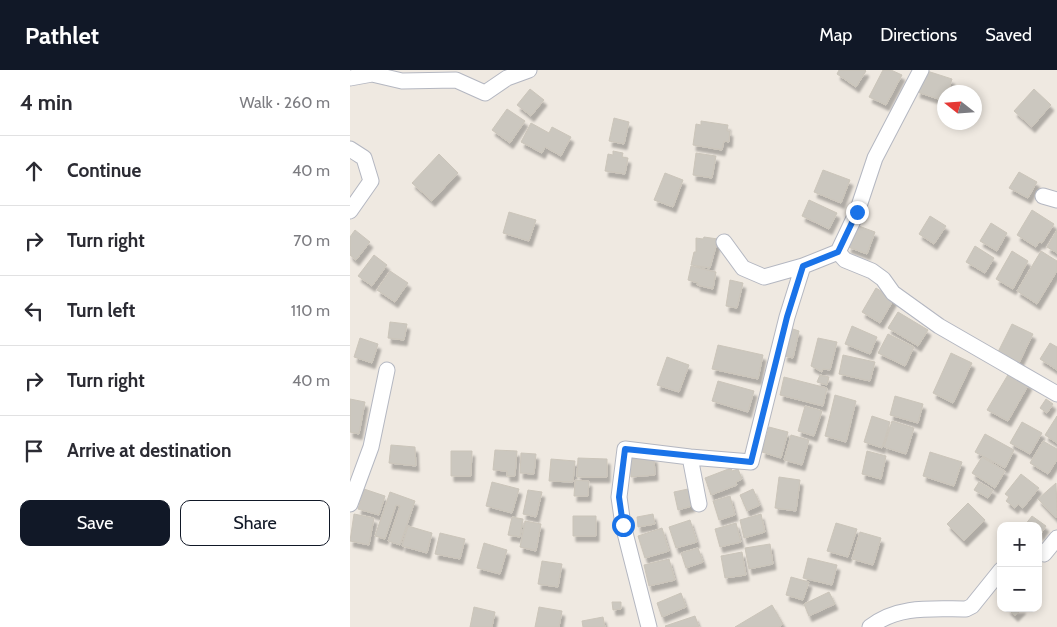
<!DOCTYPE html>
<html lang="en">
<head>
<meta charset="utf-8">
<style>
	body { margin:0; font-family:Cabin,sans-serif; background:#f2f2f3; color:#2b2b33 }
	.controls { position:absolute; right:15px; bottom:15px; display:grid; overflow:hidden; border-radius:10px; box-shadow:0 2px 8px #0003 }
	.controls button { width:45px; height:45px; display:grid; place-items:center; padding:0; border:0; border-bottom:1px solid #e1e1e2; background:#fff; color:#2b2b33; font:25px sans-serif }
	.compass { position:absolute; left:587px; top:15px; width:45px; height:45px; border-radius:50%; background:#fff; box-shadow:0 2px 8px #0003; rotate:287deg }
	.stop { position:absolute; width:15px; height:15px; margin:-11px; border:4px solid #1a73e8; border-radius:50%; background:#fff }
	.stop.end { background:#1a73e8; border-color:#fff; box-shadow:0 1px 5px #0008 }
	.list { margin:0; padding:0; list-style:none }
	h2 { display:flex; justify-content:space-between; align-items:center; height:65px; margin:0; padding:0 20px; font-size:21px }
	h2 small { font-size:16px; font-weight:400; color:#7c7c81 }
	.list li { display:grid; grid-template-columns:32px 1fr auto; gap:15px; align-items:center; box-sizing:border-box; height:70px; padding:0 20px; border-top:1px solid #e1e1e2 }
	.list b { display:block; font-size:19px; white-space:nowrap }
	.list em { font-size:16px; font-style:normal; color:#7c7c81 }
	.actions { display:flex; gap:10px; padding:15px 20px }
	.actions a { flex:1; padding:11px 0; border:1px solid #111827; border-radius:10px; text-align:center; font-size:18px; color:#111827 }
	.actions .main { background:#111827; color:#fff }
	.icon { flex:none; width:28px; height:28px; fill:none; stroke:currentColor; stroke-width:2; stroke-linecap:round; stroke-linejoin:round }
	.map { position:relative; flex:none; width:707px; height:557px; overflow:hidden }
	header { display:flex; align-items:center; gap:30px; box-sizing:border-box; height:70px; padding:0 25px; background:#111827; color:#fff }
	header strong { font-size:24px }
	nav { display:flex; gap:28px; margin-inline-start:auto; font-size:18px }
	main { display:flex }
	aside { flex:1; background:#fff }
	.map>svg:first-child { display:block }
	.building { fill:#cbc7bf; stroke:#cbc5ba; filter:url(#shadow) }
	.lines { fill:none; stroke-linecap:round; stroke-linejoin:round }
	.minor-casing { stroke:#b4b7c1; stroke-width:17 }
	.minor { stroke:#fff; stroke-width:15 }
	.route { stroke:#1a73e8; stroke-width:6 }
</style>
</head>
<body>
<header>
<strong>Pathlet</strong>
<nav><a>Map</a><a>Directions</a><a>Saved</a></nav>
</header>
<main>
<aside>
<h2>4 min<small>Walk · 260 m</small></h2>
<ul class="list">
<li><svg class="icon" aria-label="ahead" viewBox="0 0 24 24"><path d="M12 20V5M6 11l6-6 6 6"/></svg><div><b>Continue</b></div><em>40 m</em></li>
<li><svg class="icon" aria-label="right" viewBox="0 0 24 24"><path d="M7 20v-9h11M14 6l5 5-5 5"/></svg><div><b>Turn right</b></div><em>70 m</em></li>
<li><svg class="icon" aria-label="left" viewBox="0 0 24 24"><path d="M17 20v-9H6M10 6l-5 5 5 5"/></svg><div><b>Turn left</b></div><em>110 m</em></li>
<li><svg class="icon" aria-label="right" viewBox="0 0 24 24"><path d="M7 20v-9h11M14 6l5 5-5 5"/></svg><div><b>Turn right</b></div><em>40 m</em></li>
<li><svg class="icon" aria-label="arrive" viewBox="0 0 24 24"><path d="M6 21V4h12l-3 4 3 4H6"/></svg><div><b>Arrive at destination</b></div></li>
</ul>
<div class="actions"><a class="main">Save</a><a>Share</a></div>
</aside>
<div class="map">
<svg width="707" height="557" viewBox="0 0 707 557">
	<defs>
		<filter id="shadow"><feDropShadow dx="3" dy="5.5" stdDeviation="1" flood-color="#0004"/></filter>
	</defs>
	<rect width="100%" height="100%" fill="#efe9e1"/>
	<path class="building" d="M489 0H515L516 1 506 17 487 4Z
		M533 0H541L552 5 536 35 519 27Z
		M574 0 602 9 598 22H594V31L567 22Z
		M180 19 194 30 181 46 167 35Z
		M684 19 701 35 682 57 664 41Z
		M157 39 175 51 160 73 142 60Z
		M264 48 279 52 274 74 259 71Z
		M351 51 378 55 377 61H380L379 72 374 71 372 80 343 75 346 54 351 55Z
		M181 53 199 63 202 57 221 67 211 86 195 77 192 83 171 72Z
		M263 81 273 83 272 87 278 88 275 104 255 101 258 84 263 85Z
		M346 83 366 86 362 108 343 105Z
		M89 84 108 103 82 131 62 113Z
		M473 100 500 110 491 133 464 122Z
		M669 102 687 112 678 128 659 118Z
		M315 103 333 110 323 137 304 130Z
		M459 130 487 143 479 159 452 146Z
		M682 140 704 154 692 173 689 172 686 177 667 165Z
		M159 142 186 150 179 171 153 163Z
		M580 146 596 156 584 174 569 164Z
		M641 153 657 163 647 181 630 171Z
		M506 155 525 162 517 184 498 177Z
		M5 160 20 172 6 190 0 185V167Z
		M707 160V183L697 177Z
		M354 167 368 169 360 198 341 195 344 182H346V168L353 169Z
		M625 176 644 188 635 203 616 192Z
		M662 181 678 191 663 219 646 209Z
		M691 181 707 191V201L687 234 667 221Z
		M24 185 37 195 22 216 8 206Z
		M341 196 366 202 363 219 347 215 348 213 338 210Z
		M40 201 58 213 45 232 27 220Z
		M380 210 393 213 387 238 376 236Z
		M526 218 544 229 530 253 512 242Z
		M548 242 578 260 568 276 538 258Z
		M40 252 57 254 54 270 38 268Z
		M662 254 683 264 667 297 646 286Z
		M502 256 527 267 520 284 495 274Z
		M440 258 449 261 443 288 434 286Z
		M538 264 564 277 555 296 528 283Z
		M10 268 28 274 22 293 4 287Z
		M468 268 487 272 480 300 473 299 472 302 461 296Z
		M700 273 707 277V300L690 289Z
		M368 275 413 285 408 309 362 299Z
		M601 283 622 293 603 333 583 323Z
		M493 285 525 292 520 311 489 304Z
		M317 287 339 295 329 322 307 315Z
		M659 303 679 314 658 351 637 340Z
		M470 305 479 307 477 315 467 312Z
		M434 307 477 318 473 336 430 325Z
		M368 311 404 321 398 342 362 331Z
		M485 325 506 331 496 372 475 366Z
		M545 326 573 334 568 353 540 345Z
		M0 329 15 332 9 364 0 362Z
		M696 329 703 334 697 343 690 338Z
		M455 336 472 341 464 366 448 361Z
		M522 346 540 352 532 378 514 372Z
		M707 346V373L695 365Z
		M542 351 564 358 556 384 534 377Z
		M672 352 692 363 680 384 660 373Z
		M419 357 438 362 431 388 412 382Z
		M635 364 664 380 655 398 625 382Z
		M441 365 459 370 452 395 434 390Z
		M693 371 707 379V390L698 404 680 393Z
		M41 375 65 377 66 396 39 393Z
		M145 380 167 381 165 406H157V401L143 400Z
		M101 381H122L121 406H101Z
		M517 381 536 386 531 409 512 404Z
		M580 382 612 392 604 416 573 406Z
		M171 383 186 384 184 404 170 403Z
		M304 387 305 405 281 407 280 389Z
		M632 387 655 401 645 418 622 403Z
		M228 388 257 389V407H227Z
		M201 389 225 391 223 412 199 411Z
		M381 398 382 401 388 399 392 409 386 412 387 415 361 425 355 408Z
		M671 404 689 418 673 438 668 434 665 438 656 431 659 427 655 424Z
		M429 407 450 410 446 441 425 438Z
		M225 410 239 411 238 426H224Z
		M142 412 169 419 162 443 136 436Z
		M629 412 643 420 638 428 624 420Z
		M706 413 707 446 706 448 688 429Z
		M14 419 35 426 29 445 8 439Z
		M338 419 342 436 328 440 324 422Z
		M403 419 410 435 397 441 390 425Z
		M178 420 192 422 186 447 173 444Z
		M40 422 65 431 50 475 38 471 50 436 46 435 35 469 25 466Z
		M380 426 385 445 369 450 363 431Z
		M618 433 635 450 614 471 597 454Z
		M4 444 24 448 19 475 0 471Z
		M303 444 305 454 288 457 287 447Z
		M411 444 415 462 394 468 390 450Z
		M223 446H246V466H223Z
		M682 446 696 456 690 465 688 456 675 455Z
		M162 447 173 449 170 467 158 465Z
		M340 450 347 472 326 478 319 457Z
		M175 451 191 454 186 481 170 477Z
		M386 453 391 472 370 477 365 459Z
		M486 453 507 459 498 487 477 481Z
		M58 456 82 463 77 483 52 476Z
		M312 458 319 481 295 488 288 466Z
		M510 462 531 468 523 495 502 489Z
		M90 463 115 469 110 489 85 484Z
		M134 473 157 480 150 504 127 498Z
		M420 474 423 494 399 499 395 478Z
		M348 478 353 492 336 498 331 483Z
		M392 482 396 505 375 508 371 486Z
		M458 488 487 495 482 515 453 508Z
		M319 489 325 510 299 516 294 495Z
		M192 491 212 494 208 517 188 514Z
		M441 507 459 512 453 530 436 525Z
		M479 522 485 534 459 546 454 534Z
		M331 523 336 537 312 547 307 533Z
		M262 532H271V539L263 540Z
		M422 535 433 554 429 557H385Z
		M124 537 145 542 142 557H120Z
		M189 537 212 541 209 557H185Z
		M657 538H673L665 546Z
		M345 546 349 557H316L315 556Z
		M253 547 255 557H233L232 551Z"/>
	<g class="lines">
		<defs>
			<path id="minor" d="M0 8 22 4 52 11 106 10 135 23 157 8 179 0
				M0 79 14 88 21 111 0 141
				M693 126 707 130
				M374 172 393 198 414 207 453 196
				M488 182 495 190 522 201 533 209 543 223 589 256 707 324
				M0 434 21 377 37 300
				M349 434 340 387 401 392 437 247 453 196 488 182 507 142 525 88 571 0
				M688 480 694 484 707 468
				M299 557 273 455 269 427 275 379 340 387
				M520 557C548 535 582 539 616 539L622 536 651 500"/>
		</defs>
		<use href="#minor" class="minor-casing"/>
		<use href="#minor" class="minor"/>
	</g>
	<g class="lines">
		<path class="route" d="M273 455 269 427 275 379 401 392 437 247 453 196 488 182 507 142"/>
	</g>
</svg>
<div class="controls">
<button>+</button>
<button>−</button>
</div>
<svg class="compass" viewBox="-18 -18 36 36"><path d="M0-13l5 13h-10z" fill="#e53935"/><path d="M0 13l5-13h-10z" fill="#7c7c81"/></svg>
<div class="stop" style="left:273px;top:455px"></div>
<div class="stop end" style="left:507px;top:142px"></div>
</div>
</main>
</body>
</html>
